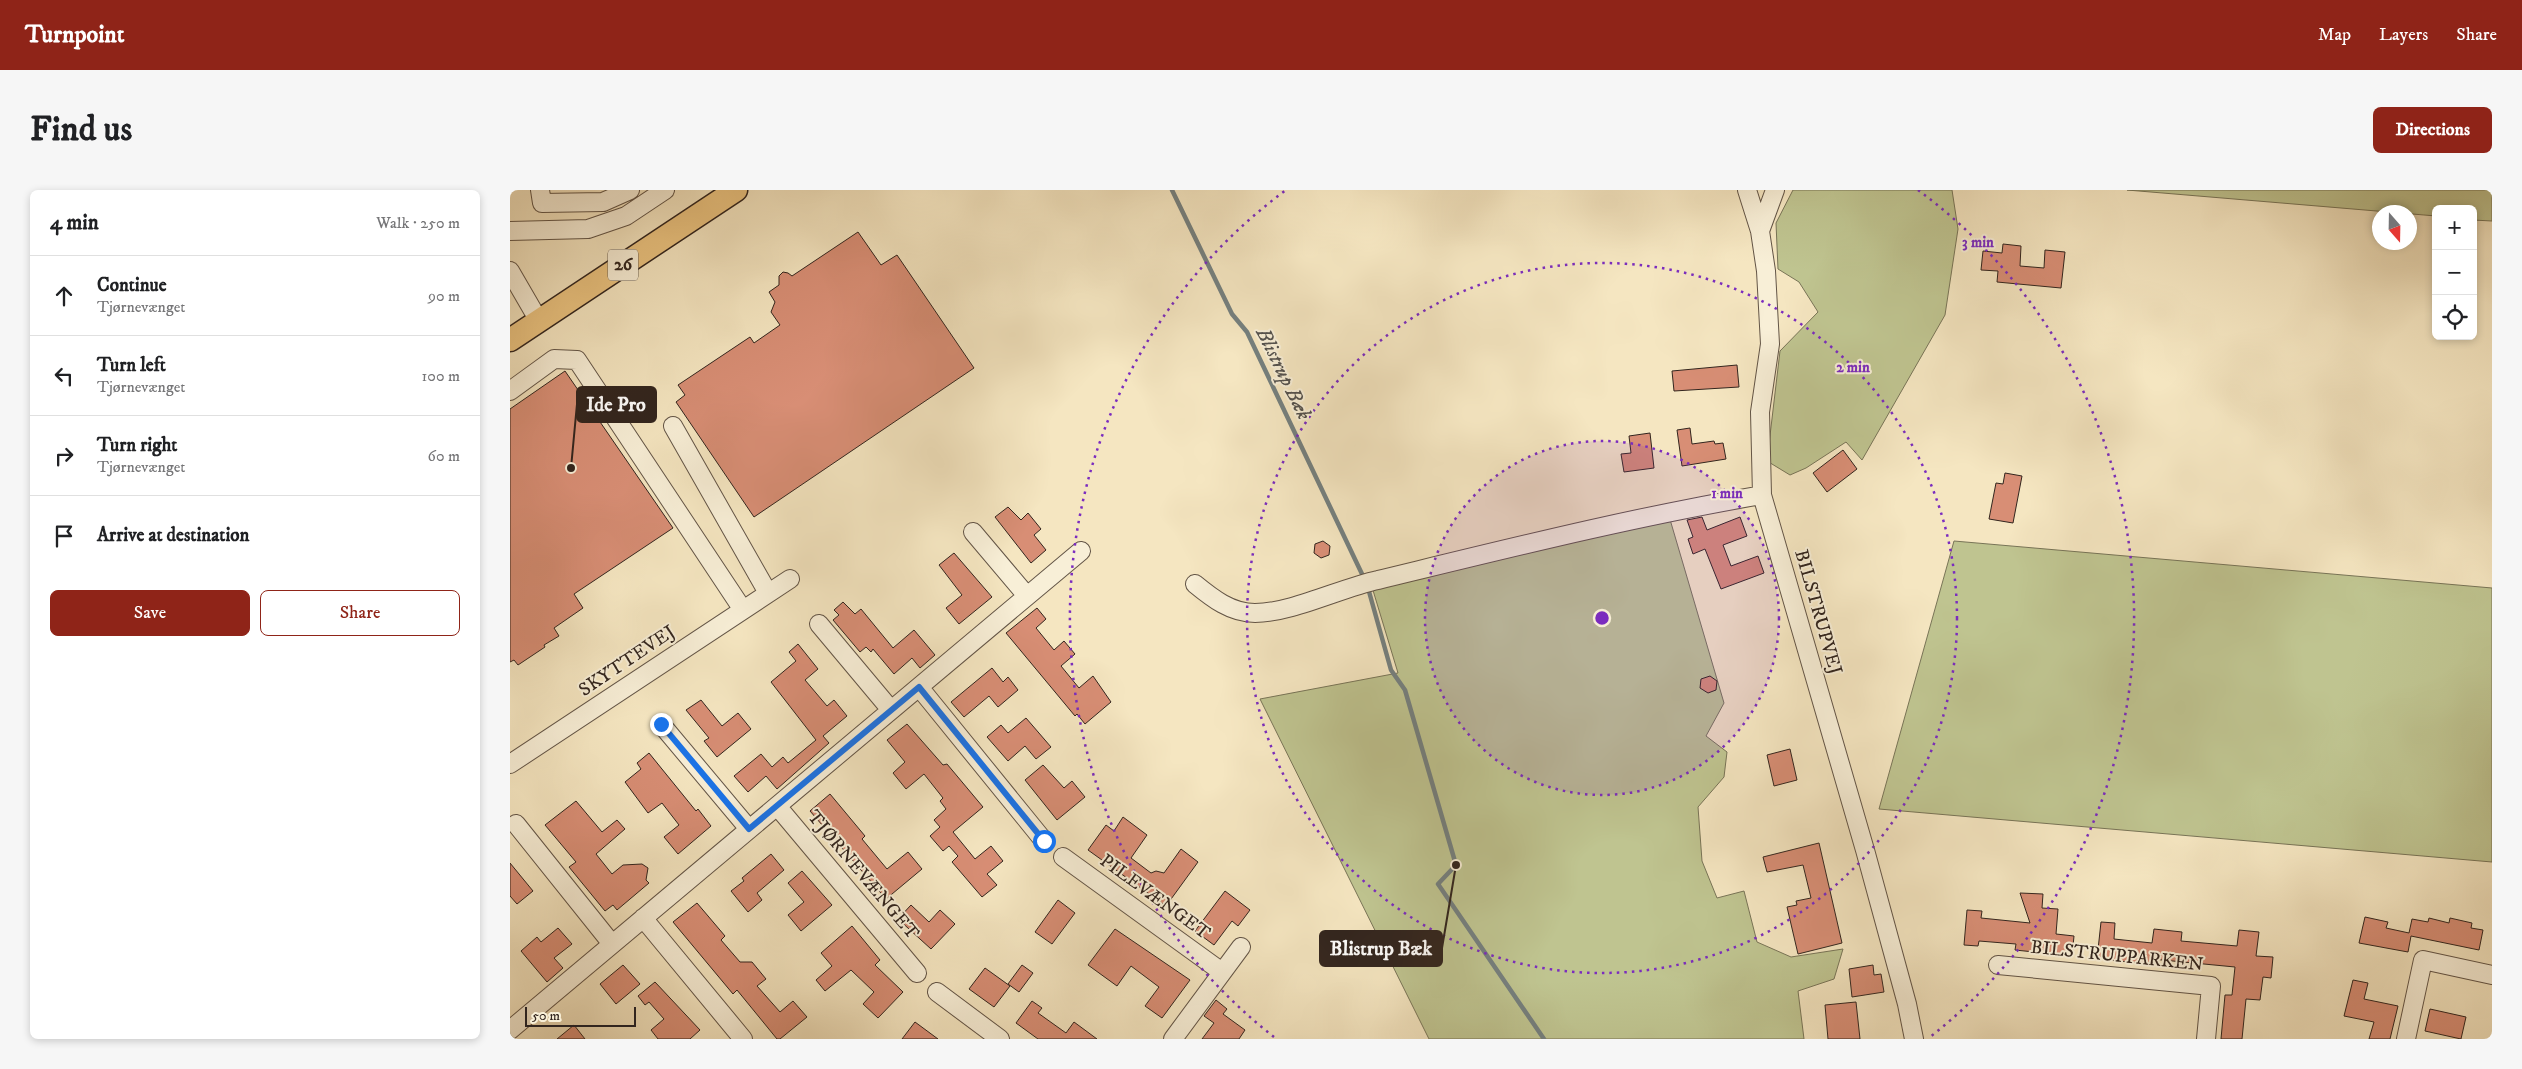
<!DOCTYPE html>
<html lang="en">
<head>
<meta charset="utf-8">
<style>
	body { margin:0; font-family:"IM FELL DW Pica",serif; background:#f6f6f6; color:#202124 }
	.controls { position:absolute; right:15px; top:15px; display:grid; overflow:hidden; border-radius:8px; box-shadow:0 2px 8px #0003 }
	.controls button { width:45px; height:45px; display:grid; place-items:center; padding:0; border:0; border-bottom:1px solid #e0e0e0; background:#fff; color:#202124; font:25px sans-serif }
	.compass { position:absolute; left:1862px; top:15px; width:45px; height:45px; border-radius:50%; background:#fff; box-shadow:0 2px 8px #0003; rotate:160deg }
	.scale { position:absolute; left:15px; bottom:12px; width:111px; box-sizing:border-box; padding-left:5px; border:2px solid #32251e; border-top:0; font-size:14px; line-height:18px; white-space:nowrap; color:#32251e; -webkit-text-stroke:4px #f8efd7; paint-order:stroke }
	.stop { position:absolute; width:15px; height:15px; margin:-11px; border:4px solid #1a73e8; border-radius:50%; background:#fff }
	.stop.end { background:#1a73e8; border-color:#fff; box-shadow:0 1px 5px #0008 }
	.list { margin:0; padding:0; list-style:none }
	h2 { display:flex; justify-content:space-between; align-items:center; height:65px; margin:0; padding:0 20px; font-size:21px }
	h2 small { font-size:16px; font-weight:400; color:#757577 }
	.list li { display:grid; grid-template-columns:32px 1fr auto; gap:15px; align-items:center; box-sizing:border-box; height:80px; padding:0 20px; border-top:1px solid #e0e0e0 }
	.list b { display:block; font-size:19px; white-space:nowrap }
	.list p { margin:0; font-size:16px; white-space:nowrap; color:#757577 }
	.list em { font-size:16px; font-style:normal; color:#757577 }
	.actions { display:flex; gap:10px; padding:15px 20px }
	.actions a { flex:1; padding:11px 0; border:1px solid #8f2418; border-radius:8px; text-align:center; font-size:18px; color:#8f2418 }
	.actions .main { background:#8f2418; color:#fff }
	.icon { flex:none; width:28px; height:28px; fill:none; stroke:currentColor; stroke-width:2; stroke-linecap:round; stroke-linejoin:round }
	.map { position:relative; flex:none; width:1982px; height:849px; overflow:hidden; border-radius:8px }
	header { display:flex; align-items:center; gap:30px; box-sizing:border-box; height:70px; padding:0 25px; background:#8f2418; color:#fff }
	header strong { font-size:24px }
	nav { display:flex; gap:28px; margin-inline-start:auto; font-size:18px }
	.intro { display:flex; align-items:center; justify-content:space-between; box-sizing:border-box; height:120px; padding:0 30px }
	h1 { margin:0; font-size:35px }
	.button { padding:12px 22px; border-radius:8px; background:#8f2418; color:#fff; font-size:18px; font-weight:700 }
	main { display:flex; gap:30px; padding:0 30px }
	aside { flex:1; background:#fff; border-radius:8px; box-shadow:0 2px 8px #0003 }
	.map>svg:first-child { display:block }
	.green { fill:#bfc490; stroke:#787457 }
	.lines { fill:none; stroke-linecap:round; stroke-linejoin:round }
	.stream { stroke:#75807f; stroke-width:4.5 }
	.building { fill:#d88e75; stroke:#32251e }
	.minor-casing { stroke:#635547; stroke-width:20 }
	.major-casing { stroke:#32251e; stroke-width:25 }
	.minor { stroke:#f8efd7; stroke-width:18 }
	.major { stroke:#eac380; stroke-width:22 }
	.route { stroke:#1a73e8; stroke-width:6 }
	.ring { fill:none; stroke:#7b2cbf; stroke-width:2.5; stroke-dasharray:2.5 5 }
	.labels { text-anchor:middle; dominant-baseline:central; stroke-width:4; stroke-linejoin:round; paint-order:stroke }
	.shield { fill:#f8efd7; stroke:#6d6256; stroke-width:1 }
	.shield-label { font-size:18px; font-weight:bold; fill:#32251e }
	.street-label { font-size:19px; fill:#32251e; stroke:#f8efd7 }
	.water-label { font-size:20px; font-style:italic; fill:#54524e; stroke:#f8efd7 }
	.centre { fill:#7b2cbf; stroke:#f8efd7; stroke-width:2.5 }
	.ring-label { font-size:15px; text-anchor:middle; font-weight:bold; fill:#7b2cbf; stroke:#f8efd7; stroke-width:4; stroke-linejoin:round; paint-order:stroke }
	.leader { fill:none; stroke:#32251e; stroke-width:2 }
	.callout-dot { fill:#32251e; stroke:#f8efd7; stroke-width:2 }
	.callout { fill:#32251e; stroke:#32251e; stroke-width:2 }
	.callout-label { font-size:20px; text-anchor:middle; font-weight:bold; fill:#fff }
</style>
</head>
<body>
<header>
<strong>Turnpoint</strong>
<nav><a>Map</a><a>Layers</a><a>Share</a></nav>
</header>
<div class="intro"><h1>Find us</h1><a class="button">Directions</a></div>
<main>
<aside>
<h2>4 min<small>Walk · 250 m</small></h2>
<ul class="list">
<li><svg class="icon" aria-label="ahead" viewBox="0 0 24 24"><path d="M12 20V5M6 11l6-6 6 6"/></svg><div><b>Continue</b><p>Tjørnevænget</p></div><em>90 m</em></li>
<li><svg class="icon" aria-label="left" viewBox="0 0 24 24"><path d="M17 20v-9H6M10 6l-5 5 5 5"/></svg><div><b>Turn left</b><p>Tjørnevænget</p></div><em>100 m</em></li>
<li><svg class="icon" aria-label="right" viewBox="0 0 24 24"><path d="M7 20v-9h11M14 6l5 5-5 5"/></svg><div><b>Turn right</b><p>Tjørnevænget</p></div><em>60 m</em></li>
<li><svg class="icon" aria-label="arrive" viewBox="0 0 24 24"><path d="M6 21V4h12l-3 4 3 4H6"/></svg><div><b>Arrive at destination</b></div></li>
</ul>
<div class="actions"><a class="main">Save</a><a>Share</a></div>
</aside>
<div class="map">
<svg width="1982" height="849" viewBox="0 0 1982 849">
	<rect width="100%" height="100%" fill="#f5e6c1"/>
	<filter id="stains"><feTurbulence type="fractalNoise" baseFrequency=".004" numOctaves="4"/><feColorMatrix values="0 0 0 0 .2 0 0 0 0 .09 0 0 0 0 .02 0 0 0 .5 -.17"/></filter>
	<radialGradient id="worn" r=".72"><stop offset=".6" stop-color="#630" stop-opacity="0"/><stop offset="1" stop-color="#630" stop-opacity=".3"/></radialGradient>
	<path class="green" d="M1283 0H1442L1448 39 1435 125 1352 270 1336 252 1296 278 1280 285 1257 271 1270 161 1308 122 1289 92 1268 79 1266 33Z
		M1617 0H1982V31L1963 30V19H1926V26Z
		M1159 326 1214 513 1196 546 1217 562 1214 587 1188 617 1192 671 1207 708 1234 701 1247 752 1281 767 1333 759 1324 789 1288 801 1294 849H919L750 509 888 483 862 397Z
		M1444 351 1982 398V672L1369 619Z"/>
	<g class="lines">
		<path class="stream" d="M662 0 722 124 737 142 852 384
			M858 398 881 480 895 500 946 675 928 694 1034 849"/>
	</g>
	<path class="building" d="M348 42 371 75 387 65 464 178 244 327 166 212 175 205 168 195 240 147 244 153 270 135 261 122 265 112 259 102 269 95V86L273 82 278 83 282 86Z
		M1493 54 1511 56 1510 76 1534 78 1535 60 1555 62 1551 98 1487 92 1488 81 1471 80 1473 61 1492 63Z
		M1227 175 1229 197 1164 201 1162 181Z
		M55 181 163 338 64 404 73 418 44 438 49 446 34 455 35 457 8 475 4 470 0 472V219Z
		M1180 238 1182 254 1204 251 1205 254 1213 253 1216 269 1172 276 1167 240Z
		M1140 243 1144 278 1114 282 1111 264 1121 263 1119 246Z
		M1333 260 1347 279 1317 302 1303 283Z
		M1495 283 1512 286 1503 333 1479 329 1486 293 1493 294Z
		M498 317 511 330 518 323 531 339 524 345 536 360 521 373 485 327Z
		M1192 327 1197 340 1230 327 1237 346 1213 355 1221 376 1248 366 1254 383 1211 399 1195 359 1183 364 1178 349 1183 347 1177 330Z
		M813 351 820 356 819 365 811 368 804 363 805 354Z
		M444 363 482 407 449 434 436 418 452 405 429 375Z
		M333 412 345 424 351 419 383 458 404 440 425 465 410 478 402 468 384 484 363 459 361 462 356 457 350 462 323 430 329 425 324 420Z
		M527 418 536 429 526 438 544 460 554 451 565 464 551 476 569 498 583 486 601 512 575 534 567 524 565 526 496 443Z
		M288 454 308 479 295 490 317 516 324 510 337 526 313 546 319 553 267 599 256 586 238 602 224 586 251 564 262 577 273 567 278 573 306 550 261 492 286 471 279 462Z
		M482 478 493 492 498 487 508 500 488 517 479 506 454 527 441 512Z
		M1200 486 1207 491 1206 500 1198 503 1190 498 1191 489Z
		M191 510 212 536 228 523 241 539 207 567 194 551 199 548 176 520Z
		M516 528 541 557 526 569 515 556 498 571 477 547 491 535 498 543Z
		M397 534 433 575 437 574 473 617 443 642 465 669 481 656 493 671 477 684 487 695 472 707 442 672 448 666 439 656 433 661 420 646 430 637 424 630 436 619 430 611 433 608 414 584 396 599 383 583 395 572 377 550Z
		M1280 559 1287 590 1264 596 1257 565Z
		M139 563 186 621 188 619 201 636 168 664 154 647 169 635 152 613 138 623 115 592 131 579 127 573Z
		M533 575 554 598 562 591 575 607 547 630 515 590Z
		M320 604 355 646 352 649 377 679 398 662 412 679 376 709 300 621Z
		M66 611 92 642 107 630 115 639 86 664 102 684 113 675 132 674 138 678 136 690 139 693 107 720 103 715 95 721 59 677 66 672 35 635Z
		M613 627 637 645 621 668 641 683 646 681 654 683 671 659 688 672 656 716 578 660 596 635 604 641Z
		M1309 653 1332 753 1288 764 1277 717 1287 715 1286 711 1301 708 1293 675 1257 682 1253 667Z
		M261 664 274 680 247 703 252 710 238 722 221 701 234 691 232 688Z
		M0 673 23 701 7 714 0 706Z
		M292 681 322 715 291 741 278 725 294 712 278 693Z
		M715 701 740 720 728 736 722 731 704 755 685 741Z
		M1510 703 1533 704 1532 718 1548 719 1546 744 1564 746 1562 766 1505 760 1506 754 1469 751 1468 756 1454 755 1457 720 1472 721 1471 728 1520 733Z
		M548 710 565 723 542 754 525 742Z
		M187 713 215 746 211 750 230 772H242L256 789 247 796 270 822 283 811 297 827 270 849H267L227 800 223 804 163 732Z
		M401 715 419 732 430 720 445 734 421 759 388 729Z
		M1855 727 1878 732 1876 738 1899 743 1902 729 1918 732 1919 728 1939 733 1940 728 1962 733 1961 738 1973 740 1969 760 1901 746 1898 762 1849 753Z
		M1591 732 1605 733 1604 749 1642 753 1644 739 1672 742 1671 751 1727 756 1729 740 1749 742 1746 766 1763 767 1761 788 1753 787 1750 810 1736 809 1732 849H1711L1715 805H1722L1725 777 1642 769 1641 774 1587 769Z
		M342 736 370 770 365 775 393 802 368 828 353 814 364 802 341 780 315 801 306 790 322 776 311 763Z
		M48 738 62 754 44 768 53 778 37 792 11 761 27 747 31 752Z
		M605 739 680 790 652 828 635 816 649 797 621 776 607 796 578 775Z
		M113 775 130 794 106 814 90 794Z
		M512 775 523 783 509 802 498 794Z
		M1363 775 1364 785 1371 784 1374 802 1342 807 1339 779Z
		M475 778 500 796 484 817 459 799Z
		M1843 790 1858 793 1854 809 1888 816 1880 849H1859L1864 832 1834 826Z
		M145 792 190 840 180 849H148L141 840 154 829 139 812 135 815 128 806Z
		M706 810 717 819 713 824 735 840 729 849H692L704 833 694 826Z
		M522 811 532 818 528 823 556 843 564 832 587 849H528L506 833Z
		M1346 812 1350 849H1318L1315 815Z
		M1920 819 1956 827 1951 849 1915 841Z
		M405 832 428 849H392Z
		M64 835 75 849H47Z"/>
	<g class="lines">
		<defs>
			<path id="minor" d="M30 0 32 13 93 12 120 0
				M1237 0 1250 41 1256 81 1260 154 1250 222 1252 305 1355 660 1397 814 1404 849
				M0 41 78 39 116 26 155 0
				M1250 41 1265 0
				M0 81 29 131
				M0 201 44 169 67 170 233 420
				M163 236 258 403
				M463 342 517 406
				M685 394C702 408 721 423 745 423 781 423 831 398 868 390 996 359 1123 327 1252 305
				M309 434 381 520
				M409 497 534 651
				M151 534 239 639
				M0 574 280 389
				M267 616 407 783
				M6 634 102 754
				M553 667 712 782
				M133 728 233 849
				M1488 775 1701 796 1696 849
				M427 802 490 849
				M0 840 571 361
				M663 849 731 757
				M1896 849 1913 770 1982 785"/>
			<path id="major" d="M0 150 226 0"/>
		</defs>
		<use href="#minor" class="minor-casing"/>
		<use href="#major" class="major-casing"/>
		<use href="#minor" class="minor"/>
		<use href="#major" class="major"/>
	</g>
	<g class="lines">
		<path class="route" d="M151 534 239 639 409 497 534 651"/>
	</g>
	<circle cx="1092" cy="428" r="177" fill="#7b2cbf" fill-opacity=".12"/>
	<g class="ring">
		<circle cx="1092" cy="428" r="177"/>
		<circle cx="1092" cy="428" r="355"/>
		<path d="M764 847A532 532 0 0 1 776 0M1408 0A532 532 0 0 1 1420 847"/>
	</g>
	<g class="labels">
		<rect class="shield" x="98" y="59.5" width="30" height="31" rx="4"/>
		<g class="shield-label">
			<text x="113" y="75">26</text>
		</g>
		<g class="street-label">
			<text transform="translate(1308 422) rotate(74)">BILSTRUPVEJ</text>
			<text transform="translate(117 471) rotate(-34)">SKYTTEVEJ</text>
			<text transform="translate(353 685) rotate(50)">TJØRNEVÆNGET</text>
			<text transform="translate(645 707) rotate(36)">PILEVÆNGET</text>
			<text transform="translate(1607 766) rotate(6)">BILSTRUPPARKEN</text>
		</g>
		<g class="water-label">
			<text transform="translate(773 184) rotate(64)">Blistrup Bæk</text>
		</g>
	</g>
	<circle cx="1092" cy="428" r="8" class="centre"/>
	<g class="ring-label">
		<text x="1468" y="57">3 min</text>
		<text x="1343" y="182">2 min</text>
		<text x="1217" y="308">1 min</text>
	</g>
	<path class="leader" d="M61 278L67 214M946 675L932 758"/>
	<g class="callout-dot">
		<circle cx="61" cy="278" r="5"/>
		<circle cx="946" cy="675" r="5"/>
	</g>
	<g class="callout">
		<rect x="67" y="197" width="79" height="35" rx="5"/>
		<rect x="810" y="741" width="122" height="35" rx="5"/>
	</g>
	<g class="callout-label">
		<text x="106" y="221">Ide Pro</text>
		<text x="871" y="765">Blistrup Bæk</text>
	</g>
	<rect width="100%" height="100%" filter="url(#stains)"/>
	<rect width="100%" height="100%" fill="url(#worn)"/>
</svg>
<div class="controls">
<button>+</button>
<button>−</button>
<button><svg class="icon" aria-label="locate" viewBox="0 0 24 24"><circle cx="12" cy="12" r="6"/><path d="M12 2v4M12 18v4M2 12h4M18 12h4"/></svg></button>
</div>
<svg class="compass" viewBox="-18 -18 36 36"><path d="M0-13l5 13h-10z" fill="#e53935"/><path d="M0 13l5-13h-10z" fill="#757577"/></svg>
<div class="scale">50 m</div>
<div class="stop" style="left:534px;top:651px"></div>
<div class="stop end" style="left:151px;top:534px"></div>
</div>
</main>
</body>
</html>
